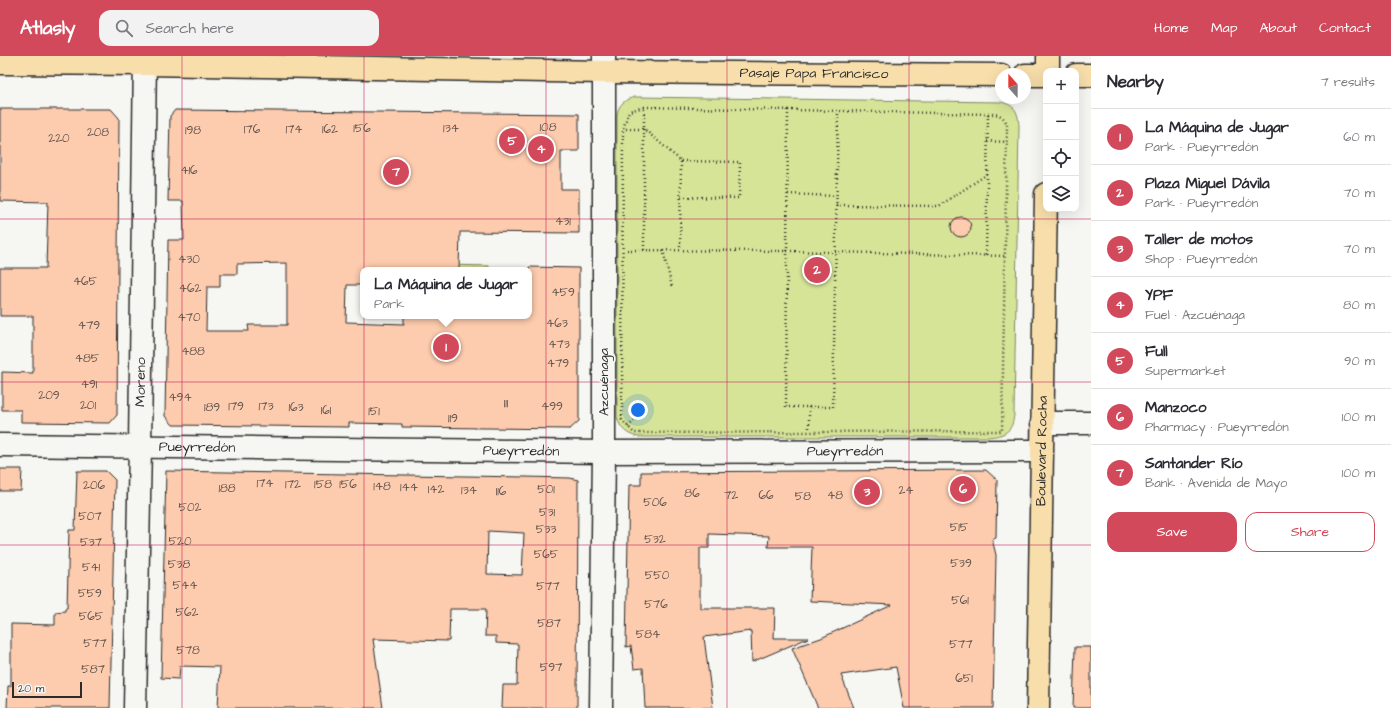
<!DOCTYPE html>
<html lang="en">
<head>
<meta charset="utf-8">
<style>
	body { margin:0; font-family:"Architects Daughter",sans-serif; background:#f2f2f3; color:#2b2b33 }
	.controls { position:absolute; right:12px; top:12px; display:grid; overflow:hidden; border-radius:8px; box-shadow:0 4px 16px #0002 }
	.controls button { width:36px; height:36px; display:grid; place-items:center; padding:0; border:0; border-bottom:1px solid #e1e1e2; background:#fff; color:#2b2b33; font:20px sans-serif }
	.compass { position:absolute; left:995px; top:12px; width:36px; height:36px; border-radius:50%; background:#fff; box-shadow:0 4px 16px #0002; rotate:339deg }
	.scale { position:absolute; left:12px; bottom:10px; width:70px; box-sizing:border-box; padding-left:4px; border:2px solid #2b2b2b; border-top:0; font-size:11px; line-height:14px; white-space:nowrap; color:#2b2b2b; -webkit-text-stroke:3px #f6f6f2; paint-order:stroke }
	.you { position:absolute; left:638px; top:354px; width:14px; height:14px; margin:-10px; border:3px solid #fff; border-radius:50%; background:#1a73e8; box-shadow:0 0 0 6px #1a73e833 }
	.badge { display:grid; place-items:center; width:26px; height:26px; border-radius:50%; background:#d1495b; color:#fff; font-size:13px; font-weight:700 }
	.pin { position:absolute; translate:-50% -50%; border:2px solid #fff; box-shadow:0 1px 4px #0006 }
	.popup { position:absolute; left:360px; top:211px; width:172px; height:52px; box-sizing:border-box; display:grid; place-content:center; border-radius:8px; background:#fff; filter:drop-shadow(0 1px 3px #0005); font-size:13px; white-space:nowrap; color:#7c7c81 }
	.popup b { font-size:15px; color:#2b2b33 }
	.popup::after { content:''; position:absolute; left:50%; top:100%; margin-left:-8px; border:8px solid transparent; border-top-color:#fff }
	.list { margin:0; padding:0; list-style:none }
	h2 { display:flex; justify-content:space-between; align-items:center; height:52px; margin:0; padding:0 16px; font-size:17px }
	h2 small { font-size:13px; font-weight:400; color:#7c7c81 }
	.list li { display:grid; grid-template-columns:26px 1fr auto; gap:12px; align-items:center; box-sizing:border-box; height:56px; padding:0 16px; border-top:1px solid #e1e1e2 }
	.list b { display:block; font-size:15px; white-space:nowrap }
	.list p { margin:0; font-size:13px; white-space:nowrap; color:#7c7c81 }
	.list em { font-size:13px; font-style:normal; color:#7c7c81 }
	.actions { display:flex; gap:8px; padding:12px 16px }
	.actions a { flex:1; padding:9px 0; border:1px solid #d1495b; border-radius:12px; text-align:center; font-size:14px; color:#d1495b }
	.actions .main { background:#d1495b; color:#fff }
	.icon { flex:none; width:22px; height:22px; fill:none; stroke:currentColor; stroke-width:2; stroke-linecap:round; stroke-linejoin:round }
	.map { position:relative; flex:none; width:1091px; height:652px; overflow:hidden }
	header { display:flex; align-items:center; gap:24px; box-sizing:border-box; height:56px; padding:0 20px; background:#d1495b; color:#fff }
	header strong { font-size:19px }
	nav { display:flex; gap:22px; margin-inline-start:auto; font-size:14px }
	.search { width:280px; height:36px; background:#f2f2f3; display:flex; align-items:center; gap:10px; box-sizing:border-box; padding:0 14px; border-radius:12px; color:#7c7c81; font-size:15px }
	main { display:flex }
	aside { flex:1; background:#fff }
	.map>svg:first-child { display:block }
	.green { fill:#d6e497; stroke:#808861 }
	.building { fill:#fdcbad; stroke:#2b2b2b; fill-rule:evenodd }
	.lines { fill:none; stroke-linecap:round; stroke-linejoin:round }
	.minor-casing { stroke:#2b2b2b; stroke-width:25 }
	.major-casing { stroke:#2b2b2b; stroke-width:25 }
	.path { stroke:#2b2b2b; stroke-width:2.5; stroke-dasharray:1 3; stroke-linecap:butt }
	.minor { stroke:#f6f6f2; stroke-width:22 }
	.major { stroke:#f8deab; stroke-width:22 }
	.grid { fill:none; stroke:#c2185b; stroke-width:1; stroke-opacity:0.55 }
	.labels { text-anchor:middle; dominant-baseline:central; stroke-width:3.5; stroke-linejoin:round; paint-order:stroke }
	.number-label { font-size:12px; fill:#60534c }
	.street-label { font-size:14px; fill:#2b2b2b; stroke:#f6f6f2 }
</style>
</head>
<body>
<header>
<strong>Atlasly</strong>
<div class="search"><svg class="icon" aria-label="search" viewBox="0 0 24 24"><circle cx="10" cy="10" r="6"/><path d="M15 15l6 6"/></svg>Search here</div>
<nav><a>Home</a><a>Map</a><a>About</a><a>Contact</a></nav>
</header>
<main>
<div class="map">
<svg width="1091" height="652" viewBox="0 0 1091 652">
	<rect width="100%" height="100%" fill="#f6f6f2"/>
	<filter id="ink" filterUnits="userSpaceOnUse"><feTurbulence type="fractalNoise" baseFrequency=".025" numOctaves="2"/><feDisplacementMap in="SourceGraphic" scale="8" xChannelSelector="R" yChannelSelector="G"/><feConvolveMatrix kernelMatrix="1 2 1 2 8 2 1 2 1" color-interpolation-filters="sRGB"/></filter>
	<g filter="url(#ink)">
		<path class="green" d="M635 41 1000 46C1016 49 1018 56 1019 70L1014 358C1013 377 1003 380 986 381H639C627 379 620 373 617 361V59C618 49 625 43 635 41Z
			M403 208 489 210V214H403Z"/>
		<path class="building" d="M0 53H111L119 62 117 359 110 367 21 366V354H2V316L33 317V260H0V212H46L48 146 0 145Z
			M175 54 579 58V95H561V133H579V177L460 176 459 214H363V229H347L346 266 404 268V260H529V211L579 212V365L570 373 402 371V368L349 367V371L173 369 165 360 168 184H184L183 145H168L170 60ZM287 207V269H248L249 275H206L207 231H220V218H237V208Z
			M951 171a10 10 0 1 1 20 0a10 10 0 1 1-20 0Z
			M0 413H22L21 435H0Z
			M986 414 997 424 996 482 992 483 996 499 993 652H904L896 611 841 619 854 652H818L792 592 821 582 892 549 810 545 812 491H768L769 480 709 478V492H700V552H775L774 582H808L752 606 751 575 704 581 713 652H645L643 612 634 613 631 590 626 591 629 429H641V416Z
			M77 415H106L115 424 110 652H7L8 630H11V568L55 569V556L65 555V552H67L69 474H75Z
			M166 415 525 421 570 422 578 424 577 652H502L503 629H517L518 588 496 587V580H485L486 553H450L449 585 373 583 383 652H218L220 611 180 610 179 623 161 622ZM488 475 524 477 522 519 487 518Z
			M1075 591H1091V652H1073Z"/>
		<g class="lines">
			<defs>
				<g id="minor">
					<path d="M1042 367H1091"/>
					<path id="s1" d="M0 389 604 396 1041 395"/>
					<path id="s2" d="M135 652 140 390 145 0"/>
					<path d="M601 652 604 396V0"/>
				</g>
				<g id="major">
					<path id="s3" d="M0 7 145 8 604 16 1001 19"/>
					<path d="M1048 15V0"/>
					<path d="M1025 19H1046"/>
					<path d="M1076 19H1091"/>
					<path id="s4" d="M1038 652 1046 138"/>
				</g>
			</defs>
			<use href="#minor" class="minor-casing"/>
			<use href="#major" class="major-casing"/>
			<path class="path" d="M644 51 988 58C998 58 1002 58 1007 68L1002 375 634 377 622 364 623 73 629 55Z
				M788 54 786 351H809V373
				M626 73H644L681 105 680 194
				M987 85 1007 86
				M788 138 836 140
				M681 141 739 142 740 106 681 105
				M836 149 939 150 986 119
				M627 194 787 195 1005 200
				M644 194V51
				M663 194 672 231
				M986 199 988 58
				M809 351H833L838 55
				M628 371 639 360"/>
			<use href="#minor" class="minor"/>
			<use href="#major" class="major"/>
		</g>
	</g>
	<path class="grid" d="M182 0V652M364 0V652M546 0V652M727 0V652M909 0V652M0 163H1091M0 326H1091M0 489H1091"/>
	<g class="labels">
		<g class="number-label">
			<text x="548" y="71">108</text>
			<text x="362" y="72">156</text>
			<text x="451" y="72">134</text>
			<text x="252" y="73">176</text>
			<text x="294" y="73">174</text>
			<text x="330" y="73">162</text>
			<text x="193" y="74">198</text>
			<text x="98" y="76">208</text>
			<text x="59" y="82">220</text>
			<text x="189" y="114">416</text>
			<text x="563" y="165">431</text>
			<text x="189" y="203">430</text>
			<text x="85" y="225">465</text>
			<text x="190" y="232">462</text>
			<text x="563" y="236">459</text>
			<text x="189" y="261">470</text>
			<text x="557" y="267">463</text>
			<text x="89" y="269">479</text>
			<text x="559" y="288">473</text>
			<text x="193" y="295">488</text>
			<text x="87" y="302">485</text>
			<text x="558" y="307">479</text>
			<text x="89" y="328">491</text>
			<text x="49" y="339">209</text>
			<text x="180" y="341">494</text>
			<text x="506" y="347">111</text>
			<text x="88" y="349">201</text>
			<text x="236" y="350">179</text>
			<text x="266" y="350">173</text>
			<text x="552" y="350">499</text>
			<text x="212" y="351">189</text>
			<text x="296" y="351">163</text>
			<text x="326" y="354">161</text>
			<text x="374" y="355">151</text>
			<text x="453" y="362">119</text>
			<text x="265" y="427">174</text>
			<text x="293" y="428">172</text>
			<text x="323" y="428">158</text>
			<text x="348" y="428">156</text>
			<text x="94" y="429">206</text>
			<text x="382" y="430">148</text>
			<text x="409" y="431">144</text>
			<text x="227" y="432">188</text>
			<text x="436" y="433">142</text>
			<text x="546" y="433">501</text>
			<text x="469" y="434">134</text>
			<text x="906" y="434">24</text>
			<text x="501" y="435">116</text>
			<text x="692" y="437">86</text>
			<text x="731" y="439">72</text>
			<text x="766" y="439">66</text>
			<text x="835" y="439">48</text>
			<text x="803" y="440">58</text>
			<text x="655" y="446">506</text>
			<text x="190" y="451">502</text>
			<text x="547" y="456">531</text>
			<text x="90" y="460">507</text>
			<text x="959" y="471">515</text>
			<text x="546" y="473">533</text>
			<text x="655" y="483">532</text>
			<text x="180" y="485">520</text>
			<text x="91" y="486">537</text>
			<text x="546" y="498">565</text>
			<text x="961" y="507">539</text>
			<text x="179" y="508">538</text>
			<text x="91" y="511">541</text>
			<text x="657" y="519">550</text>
			<text x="185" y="529">544</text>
			<text x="548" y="530">577</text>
			<text x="90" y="537">559</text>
			<text x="960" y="544">561</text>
			<text x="656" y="548">576</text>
			<text x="187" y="556">562</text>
			<text x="91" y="560">565</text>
			<text x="549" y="567">587</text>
			<text x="648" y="578">584</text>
			<text x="95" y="587">577</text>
			<text x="961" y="588">577</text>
			<text x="188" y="594">578</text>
			<text x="551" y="611">597</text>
			<text x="93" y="613">587</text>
			<text x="964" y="622">651</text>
		</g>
		<g class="street-label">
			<text stroke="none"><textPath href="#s3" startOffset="814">Pasaje Papa Francisco</textPath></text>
			<text stroke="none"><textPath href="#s2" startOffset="326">Moreno</textPath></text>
			<text transform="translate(604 326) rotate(-90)">Azcuénaga</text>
			<text stroke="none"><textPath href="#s1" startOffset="197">Pueyrredón</textPath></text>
			<text stroke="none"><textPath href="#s1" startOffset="521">Pueyrredón</textPath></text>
			<text stroke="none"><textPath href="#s1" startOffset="845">Pueyrredón</textPath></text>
			<text stroke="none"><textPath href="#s4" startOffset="257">Boulevard Rocha</textPath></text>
		</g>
	</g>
</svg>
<div class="controls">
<button>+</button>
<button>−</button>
<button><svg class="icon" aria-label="locate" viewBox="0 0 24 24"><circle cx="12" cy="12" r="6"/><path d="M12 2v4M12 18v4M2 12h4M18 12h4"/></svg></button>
<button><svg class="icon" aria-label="layers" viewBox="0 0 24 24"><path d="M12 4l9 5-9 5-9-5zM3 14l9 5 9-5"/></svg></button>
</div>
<svg class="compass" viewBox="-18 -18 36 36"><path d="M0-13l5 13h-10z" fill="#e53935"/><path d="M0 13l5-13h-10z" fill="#7c7c81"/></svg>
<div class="scale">20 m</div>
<div class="you"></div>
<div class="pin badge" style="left:446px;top:291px">1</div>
<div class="popup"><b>La Máquina de Jugar</b>Park</div>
<div class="pin badge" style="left:817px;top:214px">2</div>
<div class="pin badge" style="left:867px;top:436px">3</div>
<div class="pin badge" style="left:541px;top:93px">4</div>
<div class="pin badge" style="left:512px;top:85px">5</div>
<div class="pin badge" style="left:963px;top:433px">6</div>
<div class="pin badge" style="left:396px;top:116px">7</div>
</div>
<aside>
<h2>Nearby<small>7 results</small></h2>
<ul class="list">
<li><span class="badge">1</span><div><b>La Máquina de Jugar</b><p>Park · Pueyrredón</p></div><em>60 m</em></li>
<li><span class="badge">2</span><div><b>Plaza Miguel Dávila</b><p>Park · Pueyrredón</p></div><em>70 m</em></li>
<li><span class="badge">3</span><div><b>Taller de motos</b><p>Shop · Pueyrredón</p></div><em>70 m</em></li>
<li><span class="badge">4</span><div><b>YPF</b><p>Fuel · Azcuénaga</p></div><em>80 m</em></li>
<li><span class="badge">5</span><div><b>Full</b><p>Supermarket</p></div><em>90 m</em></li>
<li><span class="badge">6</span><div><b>Manzoco</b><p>Pharmacy · Pueyrredón</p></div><em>100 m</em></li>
<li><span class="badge">7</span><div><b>Santander Río</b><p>Bank · Avenida de Mayo</p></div><em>100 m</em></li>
</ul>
<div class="actions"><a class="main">Save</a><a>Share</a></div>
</aside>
</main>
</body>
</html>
